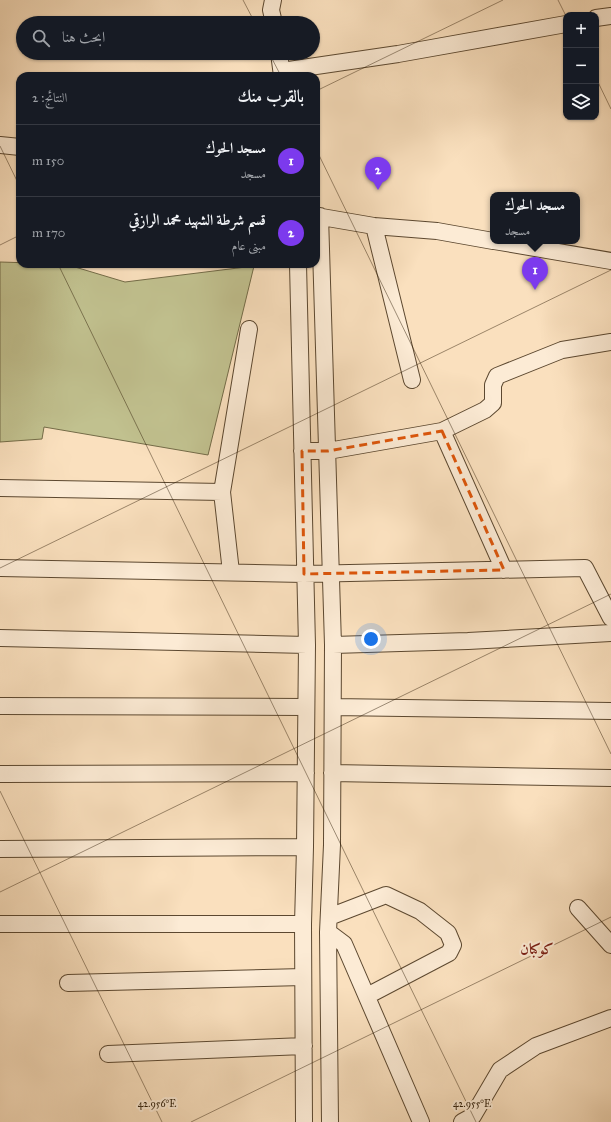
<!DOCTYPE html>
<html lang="ar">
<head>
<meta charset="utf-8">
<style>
	body { margin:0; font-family:"IM FELL Great Primer",Amiri,serif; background:#242831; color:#f1f3f6; direction:rtl }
	.controls { position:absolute; right:12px; top:12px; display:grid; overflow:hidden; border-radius:8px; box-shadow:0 1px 3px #0004 }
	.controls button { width:36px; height:36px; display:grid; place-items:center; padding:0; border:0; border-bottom:1px solid #363941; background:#171b24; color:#f1f3f6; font:20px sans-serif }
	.you { position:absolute; left:371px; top:639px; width:14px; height:14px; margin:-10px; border:3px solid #fff; border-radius:50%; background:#1a73e8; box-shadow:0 0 0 6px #1a73e833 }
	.badge { display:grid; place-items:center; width:26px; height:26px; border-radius:50%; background:#7c3aed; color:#fff; font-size:13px; font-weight:700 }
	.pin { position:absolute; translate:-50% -33px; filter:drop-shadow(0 1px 2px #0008) }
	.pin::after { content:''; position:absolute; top:21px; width:14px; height:12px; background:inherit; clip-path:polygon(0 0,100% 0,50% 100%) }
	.popup { position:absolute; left:490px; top:192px; width:90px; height:52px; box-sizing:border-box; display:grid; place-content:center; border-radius:8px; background:#171b24; filter:drop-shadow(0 1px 3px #0005); font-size:13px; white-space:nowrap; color:#9ea1a6 }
	.popup b { font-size:15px; color:#f1f3f6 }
	.popup::after { content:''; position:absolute; left:50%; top:100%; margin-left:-8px; border:8px solid transparent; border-top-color:#171b24 }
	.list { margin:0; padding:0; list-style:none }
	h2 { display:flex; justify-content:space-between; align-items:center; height:52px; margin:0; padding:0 16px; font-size:17px }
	h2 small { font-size:13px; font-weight:400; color:#9ea1a6 }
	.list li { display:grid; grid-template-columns:26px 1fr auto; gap:12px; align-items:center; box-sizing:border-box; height:72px; padding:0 16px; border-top:1px solid #363941 }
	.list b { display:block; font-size:15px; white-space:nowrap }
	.list p { margin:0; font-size:13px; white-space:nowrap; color:#9ea1a6 }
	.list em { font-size:13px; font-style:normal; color:#9ea1a6 }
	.icon { flex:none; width:22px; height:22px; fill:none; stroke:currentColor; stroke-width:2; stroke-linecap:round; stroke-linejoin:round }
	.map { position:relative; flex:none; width:611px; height:1122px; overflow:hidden; direction:ltr }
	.search { position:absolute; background:#171b24; box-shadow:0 1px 3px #0004; left:16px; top:16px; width:304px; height:44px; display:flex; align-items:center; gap:10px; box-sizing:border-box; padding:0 14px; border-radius:22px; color:#9ea1a6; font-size:15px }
	.panel { position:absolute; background:#171b24; box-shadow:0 1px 3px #0004; left:16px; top:72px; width:304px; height:196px; border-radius:12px; direction:rtl }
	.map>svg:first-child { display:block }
	.green { fill:#c1c18f; stroke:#746c48 }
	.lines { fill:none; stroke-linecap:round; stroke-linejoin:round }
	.street-casing { stroke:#5c4830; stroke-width:18 }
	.street { stroke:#fcebd5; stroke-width:16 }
	.marked { fill:none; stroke:#de560b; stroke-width:3; stroke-dasharray:8 5; stroke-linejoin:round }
	.ticks { fill:none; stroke:#281600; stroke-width:1; stroke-opacity:0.45 }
	.labels { text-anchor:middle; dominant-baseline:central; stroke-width:4; stroke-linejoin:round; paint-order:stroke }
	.district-label { font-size:15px; font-weight:bold; fill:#7a1f14; stroke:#fcebd5 }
	.ticks-label { font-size:10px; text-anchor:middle; fill:#281600; stroke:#fcebd5; stroke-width:4; stroke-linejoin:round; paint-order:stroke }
</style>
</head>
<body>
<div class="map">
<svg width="611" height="1122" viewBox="0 0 611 1122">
	<rect width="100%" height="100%" fill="#fae0be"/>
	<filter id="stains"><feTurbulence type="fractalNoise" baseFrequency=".005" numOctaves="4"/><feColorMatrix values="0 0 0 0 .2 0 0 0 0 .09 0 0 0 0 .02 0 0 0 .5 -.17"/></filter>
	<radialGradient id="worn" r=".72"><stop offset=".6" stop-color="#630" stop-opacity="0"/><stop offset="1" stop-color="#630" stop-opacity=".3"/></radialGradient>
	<path class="green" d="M0 262 65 264 125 282 254 266 208 455 44 427 42 439 0 442Z"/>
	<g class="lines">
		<defs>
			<path id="street" d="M273 0 271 10 274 23
				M596 18 611 16
				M279 53 282 76
				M282 71 398 54 566 24
				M0 145 20 147
				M316 216 374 226 437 231 493 241
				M320 216 333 645 332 845 328 932 330 1122
				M374 226 412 380
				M494 241 611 261
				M298 264 307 645 305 847 303 924 304 1122
				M442 431 485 410 493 403V385L497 376 562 350 611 342
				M302 451H328L442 431 504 570
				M0 488 222 492
				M0 568 304 574 585 568 611 618
				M231 572 222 492 249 329
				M0 638 307 645
				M333 645 468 641 611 633
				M0 706 306 707
				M333 707 611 711
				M332 773 611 778
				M0 774 306 773
				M0 849 305 847
				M578 908 611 945
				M329 917 386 895 420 911 448 933 453 945 449 953 367 996
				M0 924H303
				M328 932 344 944 421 1122
				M68 983 303 977
				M108 1054 304 1046
				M462 1122 473 1116 500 1070 536 1046 611 1018"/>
		</defs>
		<use href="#street" class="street-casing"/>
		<use href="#street" class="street"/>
	</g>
	<path class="marked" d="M442 431 504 570 304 574 302 451H328Z"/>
	<path class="ticks" d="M243 0 255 23M558 0 566 16M269 53 281 76M596 78 611 109M316 91 503 0M0 146 20 187M316 149 611 754M0 245 20 235M58 264 476 1122M0 568 611 270M0 791 162 1122M0 892 611 594M191 1122 611 917"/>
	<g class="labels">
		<g class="district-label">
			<text x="537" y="949">كوكبان</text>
		</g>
	</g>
	<g class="ticks-label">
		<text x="157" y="1107">42.956°E</text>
		<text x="472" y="1107">42.955°E</text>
	</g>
	<rect width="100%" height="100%" filter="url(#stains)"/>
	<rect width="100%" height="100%" fill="url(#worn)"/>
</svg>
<div class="controls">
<button>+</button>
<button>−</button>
<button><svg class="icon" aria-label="layers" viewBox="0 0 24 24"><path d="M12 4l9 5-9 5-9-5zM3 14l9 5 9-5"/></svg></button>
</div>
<div class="you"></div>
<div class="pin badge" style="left:535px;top:290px">1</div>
<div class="popup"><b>مسجد الحوك</b>مسجد</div>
<div class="pin badge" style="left:378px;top:190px">2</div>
<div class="search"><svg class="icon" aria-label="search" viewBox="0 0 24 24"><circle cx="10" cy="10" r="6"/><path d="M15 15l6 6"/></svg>ابحث هنا</div>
<section class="panel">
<h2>بالقرب منك<small>النتائج: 2</small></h2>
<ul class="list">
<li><span class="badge">1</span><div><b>مسجد الحوك</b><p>مسجد</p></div><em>150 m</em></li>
<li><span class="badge">2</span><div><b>قسم شرطة الشهيد محمد الرازقي</b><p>مبنى عام</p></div><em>170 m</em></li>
</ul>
</section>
</div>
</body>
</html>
